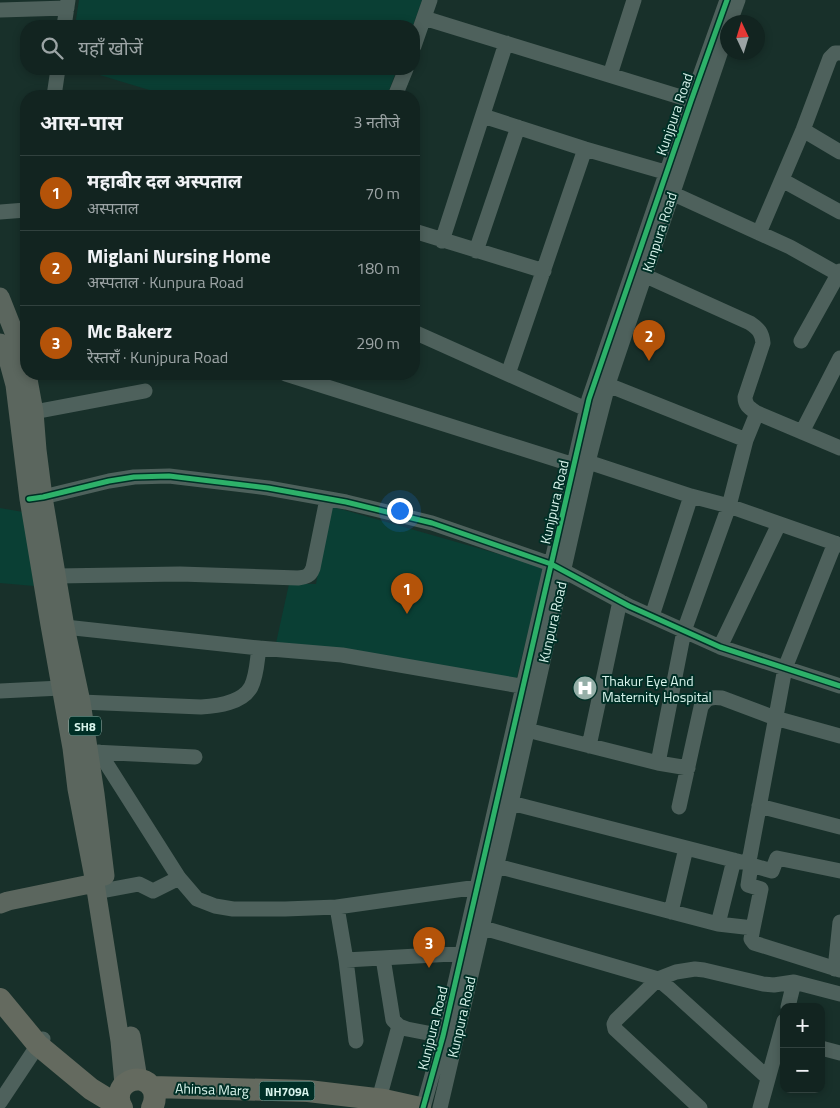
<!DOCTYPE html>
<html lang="hi">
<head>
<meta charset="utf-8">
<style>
	body { margin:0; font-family:"Titillium Web","Noto Sans Devanagari",sans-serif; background:#1f302d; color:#f1f3f6 }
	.controls { position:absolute; right:15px; bottom:15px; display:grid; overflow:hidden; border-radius:10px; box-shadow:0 2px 8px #0003 }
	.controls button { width:45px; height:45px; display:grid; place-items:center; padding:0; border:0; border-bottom:1px solid #31413e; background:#122420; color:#f1f3f6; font:25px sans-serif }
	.compass { position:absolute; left:720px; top:15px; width:45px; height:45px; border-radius:50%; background:#122420; box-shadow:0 2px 8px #0003; rotate:356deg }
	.you { position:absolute; left:399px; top:510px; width:18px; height:18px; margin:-12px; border:4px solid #fff; border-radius:50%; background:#1a73e8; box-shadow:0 0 0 8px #1a73e833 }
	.badge { display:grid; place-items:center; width:32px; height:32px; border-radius:50%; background:#b45309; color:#fff; font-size:16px; font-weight:700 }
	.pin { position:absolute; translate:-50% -41px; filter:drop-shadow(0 1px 2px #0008) }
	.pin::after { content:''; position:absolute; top:26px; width:18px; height:15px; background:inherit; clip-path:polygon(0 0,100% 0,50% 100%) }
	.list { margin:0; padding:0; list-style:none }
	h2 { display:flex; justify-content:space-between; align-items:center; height:65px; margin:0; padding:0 20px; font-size:21px }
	h2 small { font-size:16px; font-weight:400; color:#9ca4a5 }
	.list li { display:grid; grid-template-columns:32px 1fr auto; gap:15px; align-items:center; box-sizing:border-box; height:75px; padding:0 20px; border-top:1px solid #31413e }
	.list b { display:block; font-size:19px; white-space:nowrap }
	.list p { margin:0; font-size:16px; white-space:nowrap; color:#9ca4a5 }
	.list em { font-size:16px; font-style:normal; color:#9ca4a5 }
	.icon { flex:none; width:28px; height:28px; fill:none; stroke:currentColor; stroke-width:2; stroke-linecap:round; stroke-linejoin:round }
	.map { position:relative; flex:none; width:840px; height:1108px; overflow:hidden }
	.search { position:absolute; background:#122420; box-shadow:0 2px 8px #0003; left:20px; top:20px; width:400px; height:55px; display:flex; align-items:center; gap:12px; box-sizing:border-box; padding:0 18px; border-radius:20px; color:#9ca4a5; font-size:19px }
	.panel { position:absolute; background:#122420; box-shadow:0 2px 8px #0003; left:20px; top:90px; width:400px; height:290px; border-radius:20px }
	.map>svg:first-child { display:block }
	.built { fill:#0a3f34 }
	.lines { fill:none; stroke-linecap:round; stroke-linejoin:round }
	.minor { stroke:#4e615c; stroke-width:15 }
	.major { stroke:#5b665e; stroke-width:19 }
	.highway { stroke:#646a5f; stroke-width:22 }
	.cycleway-casing { stroke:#002f26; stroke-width:8 }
	.cycleway { stroke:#2db169; stroke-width:5 }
	.labels { text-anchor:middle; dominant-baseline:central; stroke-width:4; stroke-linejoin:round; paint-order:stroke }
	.shield { fill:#002f26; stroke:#97b9b1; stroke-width:1 }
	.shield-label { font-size:12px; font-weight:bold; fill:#d8f4ec }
	.street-label { font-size:14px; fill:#d8f4ec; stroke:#002f26 }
	.poi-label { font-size:14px; fill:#d8f4ec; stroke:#002f26; text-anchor:start }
</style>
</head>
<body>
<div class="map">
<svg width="840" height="1108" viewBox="0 0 840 1108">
	<rect width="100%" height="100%" fill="#18302a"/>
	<path class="built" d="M79 0H422L413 26H75Z
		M80 69H397L387 96H169Z
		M330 506 544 567 516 681 276 643 289 584H316Z
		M0 508 23 512 34 586 0 583Z"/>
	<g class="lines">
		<path class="minor" d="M0 10 67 8
			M424 18 700 103
			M730 22 738 0
			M64 26 68 0
			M414 46 430 0
			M610 75 634 0
			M54 96 58 69
			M395 96 406 69
			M483 116 585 149 675 175
			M803 130 840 152
			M782 180 840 212
			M665 190 790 247 840 275
			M0 212 26 210
			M414 231 544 271
			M759 233 803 130 830 58 835 53H840
			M442 241 506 43
			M476 251 518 127
			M637 272 750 323C759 329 762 333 763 343L745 397C745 406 750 408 757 413L840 448
			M414 332 595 413
			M801 341 840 271
			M286 374 574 465
			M508 374 585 149
			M608 385 746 440
			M34 412 145 391
			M802 432 840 358
			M579 459 691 496 729 506 840 545
			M33 498 43 497 109 481 134 477 169 476 268 488 346 502 432 523 551 564 629 606 720 647 840 686
			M57 576 180 574 298 578C306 577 310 576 313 568L327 499
			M652 616 691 496
			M65 627 259 648 342 655 532 688
			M720 647 779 524
			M0 691 61 688
			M81 702 201 707C218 706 242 703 251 687 257 675 257 660 259 648
			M527 730 658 763 688 768
			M589 746 620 601
			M93 752 195 757
			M99 752 179 878 197 899 215 906 233 909H285L337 907 485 886
			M658 763 684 631 729 506 746 440 757 413
			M511 803 741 862 747 861 750 856 785 668 835 543
			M759 806 840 827
			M679 807 701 707C707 697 711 697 722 698L775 718 840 736
			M747 861 751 865 772 871 777 858 840 871
			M489 864 718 924 753 928 751 939 754 943 840 970
			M751 865 748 885 761 889 753 928
			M107 890 139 884 153 891 179 878
			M337 907 346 960 356 1041
			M671 912 686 848
			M718 924 734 860
			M473 925 658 979 671 990 768 1078
			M383 958 393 1020 399 1026 407 1029 443 1036
			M346 960 470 953
			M835 969 840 922
			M788 1007 794 982
			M821 1048 840 1053
			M379 1099 399 1026
			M0 1102 38 1045 43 1039
			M423 1108 443 1036 589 399 691 101 727 0
			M440 1108 504 834 588 462 609 381 728 30
			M700 1108 615 1029 614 1024 616 1020 658 979 676 972 695 969 704 970 763 984 774 985 794 982 840 994
			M760 1108 784 1021"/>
		<path class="major" d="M0 297 21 350 26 372
			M0 343 9 363 15 385 29 499 50 625 72 748 77 789 95 883 120 1041 124 1084
			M27 374 34 412 37 450 43 497 65 627 81 702 95 794 105 876
			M0 904 8 901 95 883
			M131 1036 138 1079"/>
		<path class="highway" d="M0 999 38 1045 91 1089 122 1108
			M152 1087 308 1091 384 1100 420 1108
			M122 1108C109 1085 141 1068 153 1089 156 1096 155 1102 152 1108"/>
		<defs>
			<path id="cycleway" d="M29 499 43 497 109 481 134 477 169 476 268 488 346 502 432 523 551 564 629 606 720 647 840 686
				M423 1108 443 1036 589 399 691 101 727 0"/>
		</defs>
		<use href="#cycleway" class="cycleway-casing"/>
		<use href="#cycleway" class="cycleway"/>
	</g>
	<defs>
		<symbol id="hospital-disc" viewBox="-11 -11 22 22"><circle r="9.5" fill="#95afa8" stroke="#002f26"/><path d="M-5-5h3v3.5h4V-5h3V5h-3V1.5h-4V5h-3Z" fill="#fff"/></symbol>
	</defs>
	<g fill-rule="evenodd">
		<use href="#hospital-disc" x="571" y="674" width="28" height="28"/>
	</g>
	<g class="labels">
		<g class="shield">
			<rect x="69" y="716.5" width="32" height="19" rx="4"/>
			<rect x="259.5" y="1081.5" width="55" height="19" rx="4"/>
		</g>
		<g class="shield-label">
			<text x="85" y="726">SH8</text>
			<text x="287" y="1091">NH709A</text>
		</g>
		<g class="street-label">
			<text transform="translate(674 114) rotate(-71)">Kunjpura Road</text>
			<text transform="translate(659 232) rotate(-72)">Kunpura Road</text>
			<text transform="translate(554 502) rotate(-77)">Kunjpura Road</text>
			<text transform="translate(552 622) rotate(-77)">Kunpura Road</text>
			<text transform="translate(461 1017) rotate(-77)">Kunpura Road</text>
			<text transform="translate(432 1028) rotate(-76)">Kunjpura Road</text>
			<text transform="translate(212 1089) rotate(2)">Ahinsa Marg</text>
		</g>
		<g class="poi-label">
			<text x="602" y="680">Thakur Eye And<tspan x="602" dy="16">Maternity Hospital</tspan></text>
		</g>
	</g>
</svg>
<div class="controls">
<button>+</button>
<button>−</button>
</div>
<svg class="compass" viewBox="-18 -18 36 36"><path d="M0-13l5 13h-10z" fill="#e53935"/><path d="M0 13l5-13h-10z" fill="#9ca4a5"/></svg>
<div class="you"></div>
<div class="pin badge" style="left:407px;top:614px">1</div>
<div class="pin badge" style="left:649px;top:361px">2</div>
<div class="pin badge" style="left:429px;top:968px">3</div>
<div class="search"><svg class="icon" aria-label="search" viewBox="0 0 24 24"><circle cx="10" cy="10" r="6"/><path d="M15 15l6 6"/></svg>यहाँ खोजें</div>
<section class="panel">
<h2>आस-पास<small>3 नतीजे</small></h2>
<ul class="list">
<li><span class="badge">1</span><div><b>महाबीर दल अस्पताल</b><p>अस्पताल</p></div><em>70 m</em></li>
<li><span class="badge">2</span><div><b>Miglani Nursing Home</b><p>अस्पताल · Kunpura Road</p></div><em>180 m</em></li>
<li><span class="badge">3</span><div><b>Mc Bakerz</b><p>रेस्तराँ · Kunjpura Road</p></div><em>290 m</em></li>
</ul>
</section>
</div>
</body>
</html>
